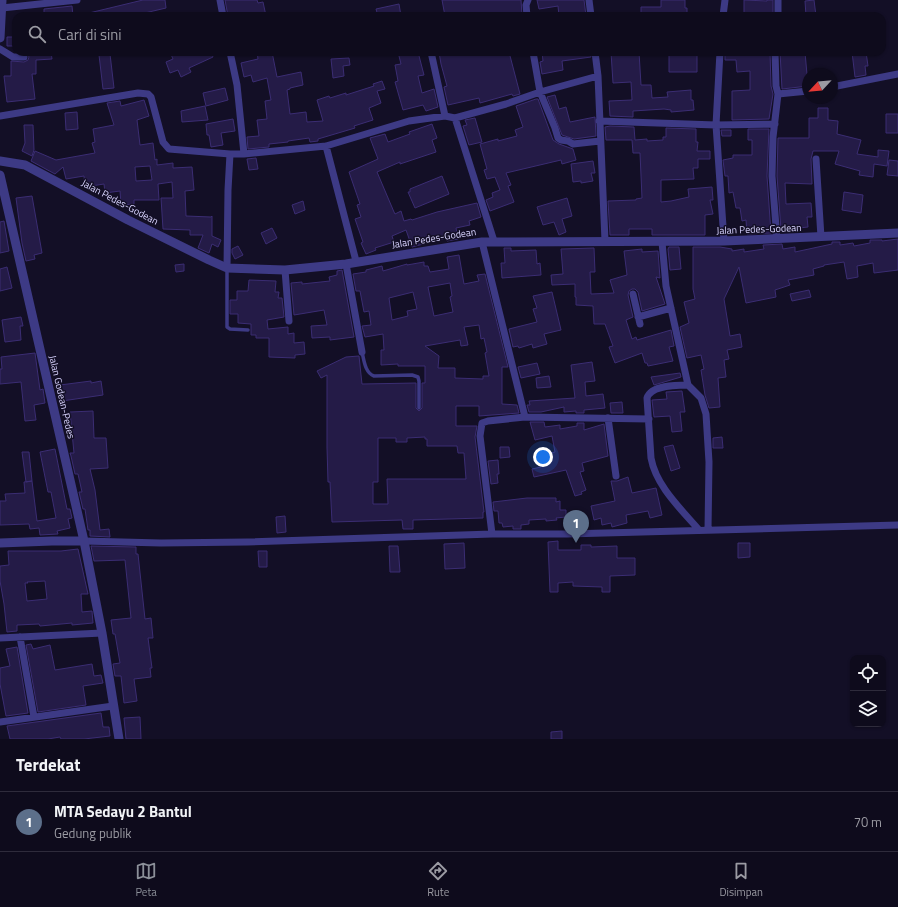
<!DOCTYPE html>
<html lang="id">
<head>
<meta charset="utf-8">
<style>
	body { margin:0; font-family:"Titillium Web",sans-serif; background:#1c1929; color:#f1f3f6 }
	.controls { position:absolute; right:12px; bottom:12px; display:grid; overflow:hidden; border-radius:8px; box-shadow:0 1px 3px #0004 }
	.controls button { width:36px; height:36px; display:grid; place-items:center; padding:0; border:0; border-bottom:1px solid #2e2b3b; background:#0e0b1c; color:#f1f3f6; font:20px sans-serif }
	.compass { position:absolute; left:802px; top:68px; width:36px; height:36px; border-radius:50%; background:#0e0b1c; box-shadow:0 1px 3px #0004; rotate:244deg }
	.you { position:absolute; left:543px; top:457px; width:14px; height:14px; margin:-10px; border:3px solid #fff; border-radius:50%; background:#1a73e8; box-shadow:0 0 0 6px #1a73e833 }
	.badge { display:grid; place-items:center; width:26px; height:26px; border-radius:50%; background:#8c9099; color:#fff; font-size:13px; font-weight:700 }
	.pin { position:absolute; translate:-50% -33px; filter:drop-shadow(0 1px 2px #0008) }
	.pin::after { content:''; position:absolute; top:21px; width:14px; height:12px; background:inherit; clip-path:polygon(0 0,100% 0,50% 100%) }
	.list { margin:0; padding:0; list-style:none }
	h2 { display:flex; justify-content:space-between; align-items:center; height:52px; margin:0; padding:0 16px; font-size:17px }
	h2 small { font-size:13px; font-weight:400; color:#9b9ba3 }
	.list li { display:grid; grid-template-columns:26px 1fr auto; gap:12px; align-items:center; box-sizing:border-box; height:60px; padding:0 16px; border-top:1px solid #2e2b3b }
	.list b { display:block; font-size:15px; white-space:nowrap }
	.list p { margin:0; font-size:13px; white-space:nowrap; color:#9b9ba3 }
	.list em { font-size:13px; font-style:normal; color:#9b9ba3 }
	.icon { flex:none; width:22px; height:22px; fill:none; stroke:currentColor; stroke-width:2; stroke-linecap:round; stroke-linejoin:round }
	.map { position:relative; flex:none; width:898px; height:739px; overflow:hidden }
	.search { position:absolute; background:#0e0b1c; box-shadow:0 1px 3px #0004; left:12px; right:12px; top:12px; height:44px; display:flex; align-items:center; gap:10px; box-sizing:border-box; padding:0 14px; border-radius:12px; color:#9b9ba3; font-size:15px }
	.sheet { height:112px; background:#0e0b1c }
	nav { display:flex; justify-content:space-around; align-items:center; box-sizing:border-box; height:56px; border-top:1px solid #2e2b3b; background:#0e0b1c; font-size:11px; color:#9b9ba3 }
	nav a { display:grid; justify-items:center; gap:2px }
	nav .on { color:#8c9099 }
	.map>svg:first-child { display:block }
	.building { fill:#241b47; stroke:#3b2d73; fill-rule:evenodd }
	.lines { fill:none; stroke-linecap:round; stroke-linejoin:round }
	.service { stroke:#3d3a85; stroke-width:3.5 }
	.minor { stroke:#3d3a85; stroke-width:7 }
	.tertiary { stroke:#3d3a85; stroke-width:9 }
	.labels { text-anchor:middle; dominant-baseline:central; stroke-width:3; stroke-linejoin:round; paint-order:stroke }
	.street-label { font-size:10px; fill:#d9d4ff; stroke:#130f26 }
</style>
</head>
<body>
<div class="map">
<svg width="898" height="739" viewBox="0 0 898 739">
	<rect width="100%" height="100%" fill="#130f26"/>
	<path class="building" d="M143 0H165L166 8 132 16H89V13Z
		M225 0H257L258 3 263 2 266 16H228Z
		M442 0H521L522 16H445Z
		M537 0H584L586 16H559L558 6 539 9Z
		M661 0H685V8H687V16H641V7H661Z
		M744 0 767 1V0H773V16H744Z
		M814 0 816 16H806L805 1Z
		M399 4 401 16H378L376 9Z
		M72 6 73 16H44V9Z
		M7 37H16V46H7Z
		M27 52H51L52 59 36 60V74H32L35 99 7 102 4 76H11V61L24 62 28 60 29 57Z
		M170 52H211L213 57 189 68 191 72 181 77 178 70 170 73 166 62 173 59Z
		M257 52H272L277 77 301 72 303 85 290 88V89L287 90 290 114 306 112 307 122 323 121 317 100 329 96 330 98 346 93V95L374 86 373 84 382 81 385 89 377 91 381 103 369 108 373 120 354 126 355 128 318 139V141L310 142 309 138 288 141V142L269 144V147L248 149 247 137 259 136 257 120 267 119 265 101 271 100 267 78 253 82 251 75 244 77 241 63 258 59Z
		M398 52H418L424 75 418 76 422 93 434 89 438 107 426 111 423 105 403 110 395 82 398 81 395 65 401 64Z
		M439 52H470L471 54 477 52H509L520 94 513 96 512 94 480 103 479 98 448 105 444 87 447 86 441 64Z
		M542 52H590L591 57 562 61 563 70 542 74 540 62 543 61Z
		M611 52H639L641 85H651L652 98 668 97 667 92 691 90V100H693L694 110 671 112V110L664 109 633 111V117L610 116 609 101 632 100 631 82 613 83Z
		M725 52H770L771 86 773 94 769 119 732 120V91L750 90V71L737 72 736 60H725Z
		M780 52H805L808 86 782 89Z
		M852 52H866L868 66H865L866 75 855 77Z
		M110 54 114 88 103 89 99 55Z
		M697 54V72H669V55Z
		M349 58 350 65 343 66 344 76 333 78 331 59Z
		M225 88 228 100 206 106 203 93Z
		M555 95 559 109 566 107 570 122 595 117 596 136 574 139 562 135 547 97Z
		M536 99H538L553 140 559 144 573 149 576 160 562 164 561 160 506 173 511 185 508 186 514 202 490 211 486 200 493 197 492 193 500 190 495 177 487 179 484 170 487 169 480 144 498 139V141L517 136 515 130 523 127 516 106Z
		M144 100 149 116 137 120 140 145 153 143 155 160 157 159V165L173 163V168L192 167 194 190 185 191 186 216 211 217 212 216V236L221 240 218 247 212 244 209 253 198 248 203 235H190V230L163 229 161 198H173L172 182 158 184 159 200H134V204L121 205 120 191 105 193 104 184 85 187 84 176 66 179 63 167 55 174 31 161 35 151 56 160 95 153 92 143 95 142 93 129 114 125 107 103 120 101 121 106ZM150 166 152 180 136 181 135 167Z
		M205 106 208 120 182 122 181 111Z
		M818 108H828V120L838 121 837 134 861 140 857 154 878 157V150L889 151 887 166 874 164 873 177 859 175 860 171 835 164 839 151H813L811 159 812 184 785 183 786 204 811 203 812 217H807L808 227 781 230 777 176 778 138H809V118H818Z
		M77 112 78 129 66 130 65 113Z
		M886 114H898V133H886Z
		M475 118 482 142 469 145 463 126 467 125 465 120Z
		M233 119 235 131 221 133 223 145 211 147 209 135H207L206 124Z
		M432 124 437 138 432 140 436 152 400 164V162L377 172 394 212 395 214 401 211 404 221 411 219 412 220 437 212 477 203 481 217 469 221 470 225 456 228 458 239 447 241 446 238 412 247 406 230 392 236 394 242 375 248 376 250 366 254 361 243 363 242 355 219 361 217 357 205 360 204 349 172 378 159 370 138 385 134 388 142 410 134 409 132Z
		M24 125H33L34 150 32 156 22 151 25 143Z
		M610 126 634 127 635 140 647 139V141L663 140V137H666V128L696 129V142H698L697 151H710V159H698V168H693L694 179 661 180V202L671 201 689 197 688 189 712 187 713 200H710L713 214 705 215V235H652V229H629V235H610L608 201 636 200V199L642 198 640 153H633L632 140H606L605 127Z
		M748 129H769L767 176 771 233 747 234 746 220 742 221 740 208H736L733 192 729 193 728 176H725L723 160 733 158V155H752V140H748Z
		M721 130H731V136H722Z
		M256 158 258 169 249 170 247 159Z
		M889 160 898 161V176L887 175Z
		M593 161 595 173H591L593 181 581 183V181L573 182 571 164Z
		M442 176 449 194 415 208 408 192H410V189Z
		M844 192 863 195 861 213 842 210Z
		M32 196 42 253 34 255 35 259 26 261 22 243 16 198Z
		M567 198 572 216 562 219 566 232 559 235 554 222 543 225 537 207Z
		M303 201 305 210 295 214 292 205Z
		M4 221 9 251 0 253V222Z
		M272 228 277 238 266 244 261 233Z
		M898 239V270L874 273 873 263 857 266 858 277 847 279 844 262 824 265V266L813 269 814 275 788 280 790 285 775 290 776 297 746 303 739 267 724 299 730 336 740 334 742 347 727 350 729 359 724 360 726 377 718 378 720 407 709 408 705 395 701 370 704 369 701 355 687 358 680 327 689 323 684 302 695 299 693 289V247H720L732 249V251L744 249V252L764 249 763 245 782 244 783 249 795 247V252L832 244V242H840V245L853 243 854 246 870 243V240H882V241Z
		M238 246 243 255 235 259 232 253V249Z
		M669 247H679L681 269 670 270 668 249Z
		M504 248H511V251L536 250 537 264 540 263 541 275 502 278 501 263H505Z
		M594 248 595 272H590L591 294 614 293 610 280 627 275 624 251 642 249V252L658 251 660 278 656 277 665 304 642 311 638 292 635 289H632L629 291 628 295 633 317 626 320 632 339 636 337 637 340 671 330 674 346 669 347 673 361 648 366 647 363H645L642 353 615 363 609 347 613 346 605 324H594L593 306 576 305V297H575V284L552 285 551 275 563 274 561 249Z
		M459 255 464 284 479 281 477 275 485 274 508 367H502V404L517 405 519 413 479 416V406H456V426H477L475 437 484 512H483V518L413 520V529H403L402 520 332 522 330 482H328L327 447V375L321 378 317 371 346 357 359 356 362 384 416 383V408L419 411 422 408V383H425V366H398V364L381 365V350H384L383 334 365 337 362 326 371 325 369 311 364 312 360 291H356L353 274 366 272V270L382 266 383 271 407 264V265L424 262V266H428L430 272 449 269 447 257ZM450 283 452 296 450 297 453 312 434 316 428 287ZM413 292 417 309 407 311 408 316 392 320 389 298ZM479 325 481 339 484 338 487 352 485 353 489 376H483V379L455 378V368H438L439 356 425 346 460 340 461 346 468 345 464 327ZM425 437V439H427V446H457L458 453H464L466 479H387L388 504H373V482H378V438H396V442H407V438Z
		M184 264V271L176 272 175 265Z
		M7 267 12 288 0 291V269Z
		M342 270 354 337 330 340V337L312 338 311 326 327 325 324 310 294 315 291 283 302 282V284L330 281 329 277 337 275V271Z
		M249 280 276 281 275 292H279L278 298H282L284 317 267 320 268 329 288 327V334L294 333V343L304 342 305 354 295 355V358L269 357V338H256V335H251V324L238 323V314H230V300H237V291H248Z
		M809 290 811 297 792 301 790 294Z
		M552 292 561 330 544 334 547 344 533 348 532 344 519 348 518 346 513 347 509 329 537 322 533 309 537 308 533 296Z
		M21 317 23 326H20L21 340 5 342 2 320Z
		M35 353 40 390 43 389 45 403 34 405 36 420 25 421 21 382 0 384V369H2L1 357Z
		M592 362 595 381 585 382 586 396 603 394 605 408 584 410V413H576V411L564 412V407L541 412H529L527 405H530L529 401 575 398 571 365Z
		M537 363 540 374 521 378 518 367Z
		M680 373 681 377 654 385 651 377Z
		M549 376 551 387 537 388 536 378Z
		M91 381V383L101 381 103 395 62 401 60 385Z
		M682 391 685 412H680L682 431 672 432 670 416 654 417 652 400 667 399 666 392Z
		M622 402 623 413H611L610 403Z
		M93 411 94 438H106L108 468 90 469 95 490 100 530 109 529 110 537 90 536V530H88L85 509H83L79 492H82L78 474H75L71 456 70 453H74L70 412Z
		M530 422H544L545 427 560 425V429L577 426V423H584V430L604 424 608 456 582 463 584 471 580 472 586 490 581 492 582 494 575 496 566 470 534 477 532 469 541 467 538 456 555 452 552 436 535 440Z
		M722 437 723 448H713V438Z
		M673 445 680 468 671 471 664 447Z
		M500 447H509L510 457 500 458Z
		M55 449 67 509H70L72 518 68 519 70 528 57 531 58 534 40 535 39 528 30 529 29 524 0 525V501H6L5 494 25 493 24 482 32 481 37 521 56 518 51 492H48L40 452Z
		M22 452H29L32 481 26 482Z
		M498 460 499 474H497L498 483 491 484 488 461Z
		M628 477 632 493 656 488 662 515 650 518 648 511 626 515 627 523 612 527 611 523 602 525 601 518 594 520 591 506 615 501 611 481H617Z
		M527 498H556V502L560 501V510H566V517L556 518 557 520 546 521V519L529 520V524L521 525V529H513V526L503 527 502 523H499L498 511H494L493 502Z
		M285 516 286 532 277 533 276 517Z
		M558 541V550H581V545H591V547L617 546V558H635V575L610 576V592H602V587L573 586V582L558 583V592H550L548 542Z
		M464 543 465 568 445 569 444 544Z
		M738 543H750V557L738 558Z
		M91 546 136 547V554H138L145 619 151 618 153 638H148L152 668H150L151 677 134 679 137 701 124 703 121 676H115L113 664 120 663 115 634H113L111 620 131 618 125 560 94 561Z
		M389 546H398L400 572H390Z
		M78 549 88 594H81L82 612 92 611 93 623 72 625V623L40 626 39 624 17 625V631L7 632 4 604 0 581V566L9 565 8 551H61ZM45 581 47 599 27 601 25 583H28L27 582Z
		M258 551H267V567H259Z
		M31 644 33 649 50 645 55 670 92 664 94 676 101 675 103 683 83 686 86 705 38 712 26 645Z
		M17 647 28 713 6 716 0 684V668L10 666 6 649Z
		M101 713 103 727H109L110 736 84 739H61L60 737 48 739H10L7 726Z
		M140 717 141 739H126L124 718Z
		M562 731V739H551V732Z"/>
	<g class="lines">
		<path class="service" d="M227 268V327L230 329 248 330
			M362 352C364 360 365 373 374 376L412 375 418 377 419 381V408"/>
		<path class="minor" d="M220 0 223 16
			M589 0 591 16
			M2 8 77 0
			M527 16 526 5 528 0
			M723 16 725 0
			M778 16V0
			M0 49 13 57H24
			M230 52 237 85 244 154
			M431 52 445 116
			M533 52 540 92 555 128 558 138 561 140 568 141 573 144 600 141
			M595 52 598 76 605 241
			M720 52 716 125 724 241
			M775 52 776 86 778 94 773 137 772 176 777 239
			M832 87 898 74
			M778 94 808 91
			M0 116 138 93 148 94 151 97 163 142 169 149 230 154
			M455 118 494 241
			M599 121 716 125 775 124
			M326 146 356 261
			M816 159 821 237
			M482 242 525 417
			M662 242 666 286 688 385
			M346 264 362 352
			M227 268 228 190 230 154H244L326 146 409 121 445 116 455 118 506 104 540 92 598 76
			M285 270 289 321
			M633 294 640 324
			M638 317 671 308
			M608 418 616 476
			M699 530C681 509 656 486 651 458L647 398C651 385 676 385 688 385L701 398 706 414 709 462 708 530
			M492 534 480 436 482 423 488 421 525 417 649 419
			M84 541 161 543 247 542 492 534H567L898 525
			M20 637 34 717
			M0 638 102 633
			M0 722 113 706"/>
		<path class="tertiary" d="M0 38 2 0
			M0 161 25 165 128 220 209 260 227 268 285 270 346 264 482 242 724 241 898 233
			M0 175 84 541 102 633 119 739
			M0 543 52 541H84"/>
	</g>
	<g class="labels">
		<g class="street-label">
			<text transform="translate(120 202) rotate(28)">Jalan Pedes-Godean</text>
			<text transform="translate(759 229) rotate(-2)">Jalan Pedes-Godean</text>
			<text transform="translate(434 238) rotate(-9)">Jalan Pedes-Godean</text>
			<text transform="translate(62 397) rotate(77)">Jalan Godean-Pedes</text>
		</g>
	</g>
</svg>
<div class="controls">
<button><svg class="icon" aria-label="locate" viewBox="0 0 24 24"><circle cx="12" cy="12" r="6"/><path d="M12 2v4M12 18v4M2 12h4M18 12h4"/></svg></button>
<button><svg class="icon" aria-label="layers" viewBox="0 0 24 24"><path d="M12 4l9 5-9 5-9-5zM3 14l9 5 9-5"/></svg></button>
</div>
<svg class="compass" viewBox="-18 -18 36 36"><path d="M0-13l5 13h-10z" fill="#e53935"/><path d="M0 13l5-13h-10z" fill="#9b9ba3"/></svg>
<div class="you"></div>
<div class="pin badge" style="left:576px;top:543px;background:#5c6f8a">1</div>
<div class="search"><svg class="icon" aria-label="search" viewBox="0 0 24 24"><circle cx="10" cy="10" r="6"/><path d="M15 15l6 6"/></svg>Cari di sini</div>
</div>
<section class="sheet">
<h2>Terdekat<small></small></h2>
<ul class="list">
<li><span class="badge" style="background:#5c6f8a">1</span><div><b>MTA Sedayu 2 Bantul</b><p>Gedung publik</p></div><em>70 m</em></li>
</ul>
</section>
<nav>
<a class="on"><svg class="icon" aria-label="map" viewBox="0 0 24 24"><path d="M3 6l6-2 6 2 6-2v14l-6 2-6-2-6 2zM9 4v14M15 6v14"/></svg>Peta</a>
<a><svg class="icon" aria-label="directions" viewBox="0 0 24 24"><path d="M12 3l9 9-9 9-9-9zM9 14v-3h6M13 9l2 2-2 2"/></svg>Rute</a>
<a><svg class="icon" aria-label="saved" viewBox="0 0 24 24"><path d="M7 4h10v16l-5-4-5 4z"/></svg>Disimpan</a>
</nav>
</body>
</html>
